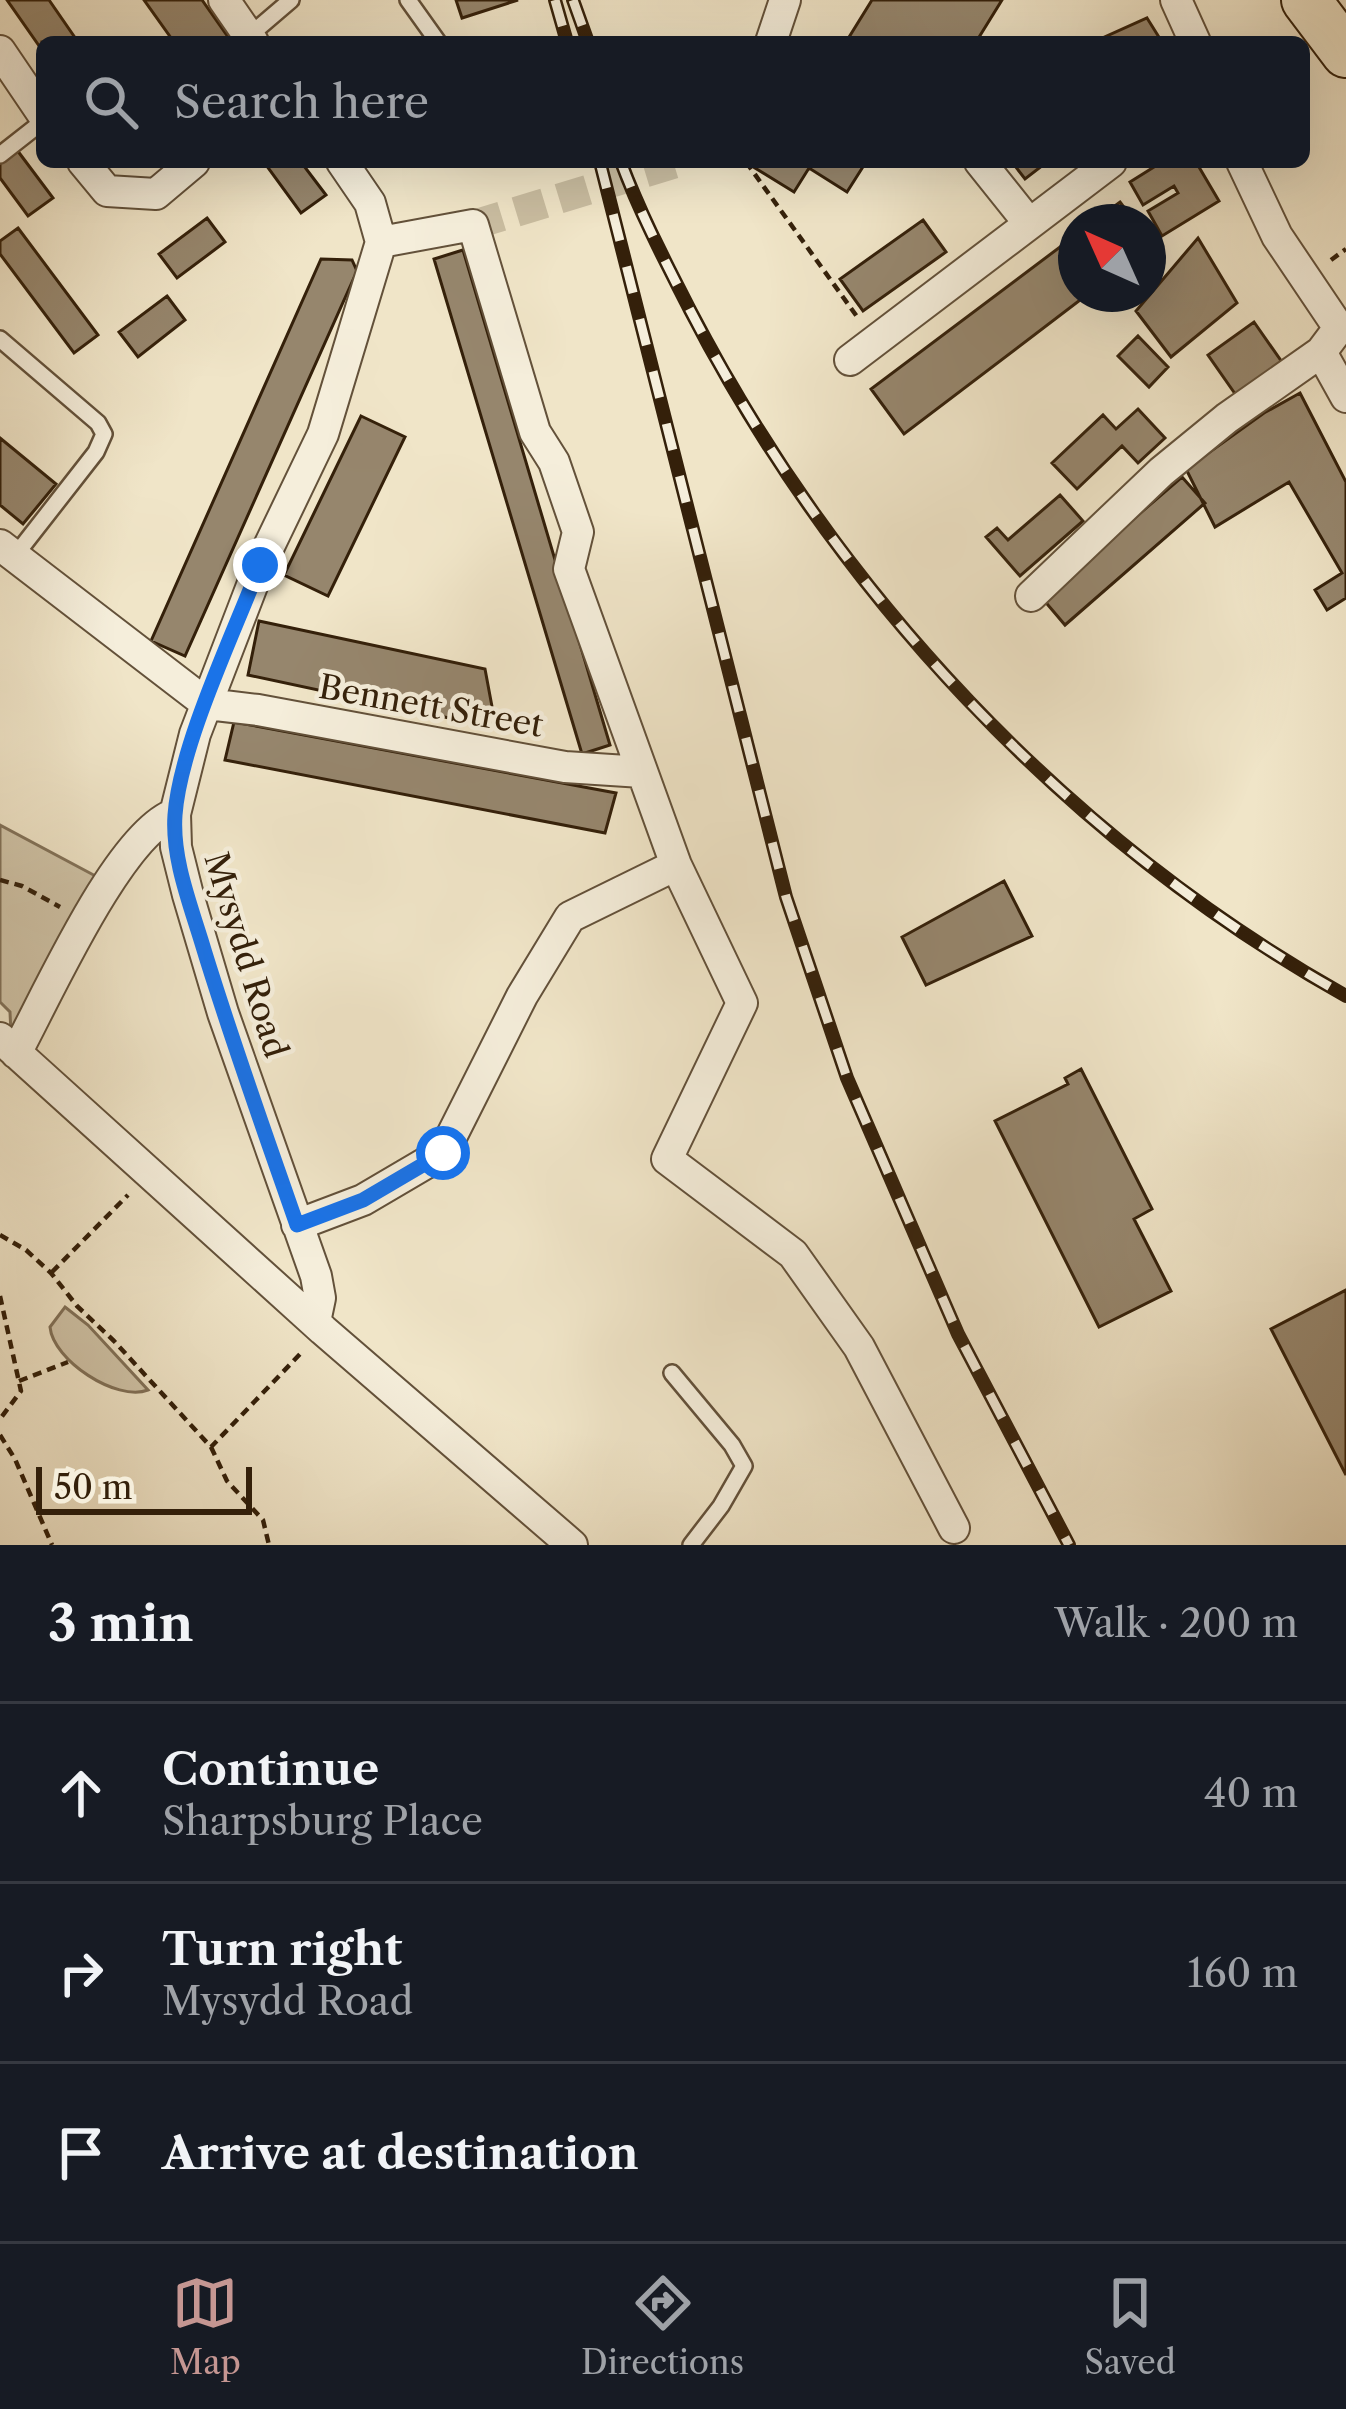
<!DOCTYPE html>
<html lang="en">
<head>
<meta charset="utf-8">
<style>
	body { margin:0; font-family:"Libre Caslon Text",serif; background:#20242c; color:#f1f3f6 }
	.compass { position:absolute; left:1058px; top:204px; width:108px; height:108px; border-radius:50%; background:#171b24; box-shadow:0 12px 48px #0002; rotate:315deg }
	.scale { position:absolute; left:36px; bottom:30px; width:216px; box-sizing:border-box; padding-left:12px; border:6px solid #34200a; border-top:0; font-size:33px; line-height:42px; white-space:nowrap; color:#34200a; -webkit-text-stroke:9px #f5eedb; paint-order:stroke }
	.stop { position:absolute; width:36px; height:36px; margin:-27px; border:9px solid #1a73e8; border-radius:50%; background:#fff }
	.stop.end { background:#1a73e8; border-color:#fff; box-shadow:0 3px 12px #0008 }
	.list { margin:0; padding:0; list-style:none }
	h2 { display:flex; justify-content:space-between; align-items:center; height:156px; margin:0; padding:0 48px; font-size:51px }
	h2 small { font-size:39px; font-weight:400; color:#9ea1a6 }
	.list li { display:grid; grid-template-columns:78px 1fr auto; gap:36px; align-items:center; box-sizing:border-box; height:180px; padding:0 48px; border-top:3px solid #363941 }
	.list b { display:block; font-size:45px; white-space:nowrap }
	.list p { margin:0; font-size:39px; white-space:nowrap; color:#9ea1a6 }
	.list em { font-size:39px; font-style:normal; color:#9ea1a6 }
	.icon { flex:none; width:66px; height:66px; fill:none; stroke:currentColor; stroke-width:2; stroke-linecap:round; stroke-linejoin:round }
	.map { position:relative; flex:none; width:1346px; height:1545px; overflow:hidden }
	.search { position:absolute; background:#171b24; box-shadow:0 12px 48px #0002; left:36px; right:36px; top:36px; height:132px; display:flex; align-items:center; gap:30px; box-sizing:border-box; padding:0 42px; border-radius:18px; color:#9ea1a6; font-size:45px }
	.sheet { height:696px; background:#171b24 }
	nav { display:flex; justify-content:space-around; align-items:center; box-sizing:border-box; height:168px; border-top:3px solid #363941; background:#171b24; font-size:33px; color:#9ea1a6 }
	nav a { display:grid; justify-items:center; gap:6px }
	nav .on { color:#c59692 }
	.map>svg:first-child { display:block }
	.green { fill:#d0c4a8; stroke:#827259; stroke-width:3 }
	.building { fill:#96866d; stroke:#34200a; stroke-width:3 }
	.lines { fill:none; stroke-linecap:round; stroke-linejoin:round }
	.street-tunnel { stroke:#cabea2; stroke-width:30; stroke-dasharray:30 15; stroke-linecap:butt }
	.lane-casing { stroke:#63513a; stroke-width:20 }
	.street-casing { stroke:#63513a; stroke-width:34 }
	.primary-casing { stroke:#34200a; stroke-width:52 }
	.path { stroke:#34200a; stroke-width:4.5; stroke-dasharray:9 6; stroke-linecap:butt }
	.lane { stroke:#f5eedb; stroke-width:15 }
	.street { stroke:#f5eedb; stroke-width:30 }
	.primary { stroke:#f0e5c8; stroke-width:48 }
	.rail-casing { stroke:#34200a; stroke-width:14 }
	.rail { stroke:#f5eedb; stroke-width:9; stroke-dasharray:27; stroke-linecap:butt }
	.route { stroke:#1a73e8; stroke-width:15 }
	.labels { text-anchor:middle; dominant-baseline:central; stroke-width:9; stroke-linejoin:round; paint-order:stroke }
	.street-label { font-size:33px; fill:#34200a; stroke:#f5eedb }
</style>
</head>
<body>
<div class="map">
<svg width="1346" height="1545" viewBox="0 0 1346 1545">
	<rect width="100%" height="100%" fill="#f0e5c8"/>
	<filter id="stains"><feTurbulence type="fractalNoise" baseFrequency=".00167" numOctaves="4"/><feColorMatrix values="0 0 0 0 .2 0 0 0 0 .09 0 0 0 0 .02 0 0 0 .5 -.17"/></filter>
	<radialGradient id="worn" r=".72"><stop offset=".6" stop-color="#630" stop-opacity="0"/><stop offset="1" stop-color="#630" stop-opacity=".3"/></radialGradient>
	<path class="green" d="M0 825 103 880 11 1034 10 1012 0 1002Z
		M65 1307 88 1325 148 1390C116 1402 53 1360 50 1327Z"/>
	<path class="building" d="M7 0H49L78 42H42V50Z
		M144 0H202L228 37 221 42H174Z
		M456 0H518L462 18Z
		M872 0H1002L976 42H846Z
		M1147 18 1162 42H1099L1098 40Z
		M17 150 53 198 28 216 0 178V163Z
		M269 162H301L326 195 301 213 266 165Z
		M759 162H866L847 192 809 168 794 192 755 168Z
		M1012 162H1047L1025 179Z
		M1162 162H1196L1219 201 1162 236 1148 211 1178 193 1174 186 1143 205 1130 182Z
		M1120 202 1135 222H1093Z
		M207 218 225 242 177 278 159 254Z
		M923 220 946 252 863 311 840 279Z
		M18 228 98 335 74 353 0 254V241Z
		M1076 235V294H1088L904 434 871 389Z
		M1198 238 1237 303 1171 357 1136 311Z
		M463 250 610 745 582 754 434 259Z
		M321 259 352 260 357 271 185 656 151 641Z
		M167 296 185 320 138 357 119 332Z
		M1254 322 1284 365 1238 398 1208 355Z
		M1138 336 1168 367 1149 387 1118 356Z
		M1300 393 1346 482V598L1327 610 1315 590 1342 573 1289 482 1215 527 1186 469 1264 413Z
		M1138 409 1165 438 1138 463 1122 446 1077 489 1052 463 1103 415 1116 429Z
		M361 416 405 437 328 596 284 575Z
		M0 438 56 484 23 524 0 505Z
		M1182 477 1205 503 1065 625 1042 598Z
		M1060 495 1083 521 1020 576 986 537 997 528 1008 540Z
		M259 621 485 669 496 728 248 675Z
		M234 722 616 793 605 833 225 760Z
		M1004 881 1032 936 926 985 902 937Z
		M1081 1069 1152 1209 1134 1219 1171 1291 1099 1327 995 1121 1068 1084 1065 1078Z
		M1346 1290V1475L1271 1329Z"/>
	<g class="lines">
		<path class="street-tunnel" d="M473 225 679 162"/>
		<defs>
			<path id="lane" d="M408 0 438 42
				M249 36 291 0
				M0 155 42 122
				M0 339 98 423 104 434 96 452 14 557
				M672 1373 732 1445 744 1466 721 1506 691 1545"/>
			<path id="street" d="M224 0 253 42
				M1176 0 1195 42
				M771 42 785 0
				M0 51 42 113
				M83 162 107 191 156 194 194 162
				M980 162 1028 222
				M1242 162 1277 236 1339 328 1321 352 1346 397
				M381 242 473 225 535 432 554 462 578 532 569 569 676 865
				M850 360 1111 162
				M0 545 207 704 258 710 565 767 642 772
				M1031 596 1161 472 1227 418 1321 352
				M0 1038 323 1330 572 1545
				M16 1053C46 998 119 833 175 814
				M297 1225 363 1200 443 1153 522 996 570 917 676 865 742 1003 667 1159 793 1254 859 1347 954 1528
				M315 1322 320 1298 316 1276 223 1013 188 895 176 847 175 814 195 734 260 565 323 434 381 242 370 203 342 162"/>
			<path id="primary" d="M1306 0 1346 53"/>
		</defs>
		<use href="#lane" class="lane-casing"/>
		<use href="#street" class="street-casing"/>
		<use href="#primary" class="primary-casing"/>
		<path class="path" d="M746 162 858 318
			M1331 260 1346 249
			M0 880 22 886 60 907
			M0 1235 26 1250 51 1273 77 1306 114 1341 211 1447 302 1352
			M52 1272 128 1195
			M0 1296 21 1391 0 1419
			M19 1381 68 1362
			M0 1435 15 1459 52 1545
			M211 1447 227 1481 263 1520 269 1545"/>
		<use href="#lane" class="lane"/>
		<use href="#street" class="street"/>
		<use href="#primary" class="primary"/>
		<defs>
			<path id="rail" d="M555 0 567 42
				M573 0 588 42
				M600 162 786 897 847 1078 958 1334 1069 1545
				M621 162C640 213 665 261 690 310 837 593 1066 839 1346 996"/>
		</defs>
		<use href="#rail" class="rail-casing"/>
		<use href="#rail" class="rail"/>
	</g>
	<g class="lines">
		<path class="route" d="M260 565C234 633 180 745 175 815 172 857 189 901 201 940 230 1036 264 1130 297 1225L363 1200 443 1153"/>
	</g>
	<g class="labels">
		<g class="street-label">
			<text transform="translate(431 706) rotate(10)">Bennett Street</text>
			<text transform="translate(246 955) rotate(73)">Mysydd Road</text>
		</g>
	</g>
	<rect width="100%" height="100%" filter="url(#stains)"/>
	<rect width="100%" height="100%" fill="url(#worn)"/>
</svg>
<svg class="compass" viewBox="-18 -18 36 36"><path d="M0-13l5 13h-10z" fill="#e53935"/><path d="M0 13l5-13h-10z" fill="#9ea1a6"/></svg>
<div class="scale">50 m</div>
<div class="stop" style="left:443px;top:1153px"></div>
<div class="stop end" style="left:260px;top:565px"></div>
<div class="search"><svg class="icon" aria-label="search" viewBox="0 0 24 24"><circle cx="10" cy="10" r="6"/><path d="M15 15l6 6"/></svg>Search here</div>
</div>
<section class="sheet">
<h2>3 min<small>Walk · 200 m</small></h2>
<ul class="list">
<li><svg class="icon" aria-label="ahead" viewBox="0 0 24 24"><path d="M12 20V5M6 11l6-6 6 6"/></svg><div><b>Continue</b><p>Sharpsburg Place</p></div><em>40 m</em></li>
<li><svg class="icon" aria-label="right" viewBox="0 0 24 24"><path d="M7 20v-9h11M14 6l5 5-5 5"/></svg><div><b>Turn right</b><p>Mysydd Road</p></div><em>160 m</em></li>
<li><svg class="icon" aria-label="arrive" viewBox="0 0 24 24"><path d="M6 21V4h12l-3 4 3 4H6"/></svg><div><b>Arrive at destination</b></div></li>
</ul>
</section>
<nav>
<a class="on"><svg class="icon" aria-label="map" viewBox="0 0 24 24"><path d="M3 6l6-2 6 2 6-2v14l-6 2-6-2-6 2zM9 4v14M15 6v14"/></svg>Map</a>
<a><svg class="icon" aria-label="directions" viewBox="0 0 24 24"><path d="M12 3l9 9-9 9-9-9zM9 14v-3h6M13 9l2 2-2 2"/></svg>Directions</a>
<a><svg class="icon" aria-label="saved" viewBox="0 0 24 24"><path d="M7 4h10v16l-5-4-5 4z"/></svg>Saved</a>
</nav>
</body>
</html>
